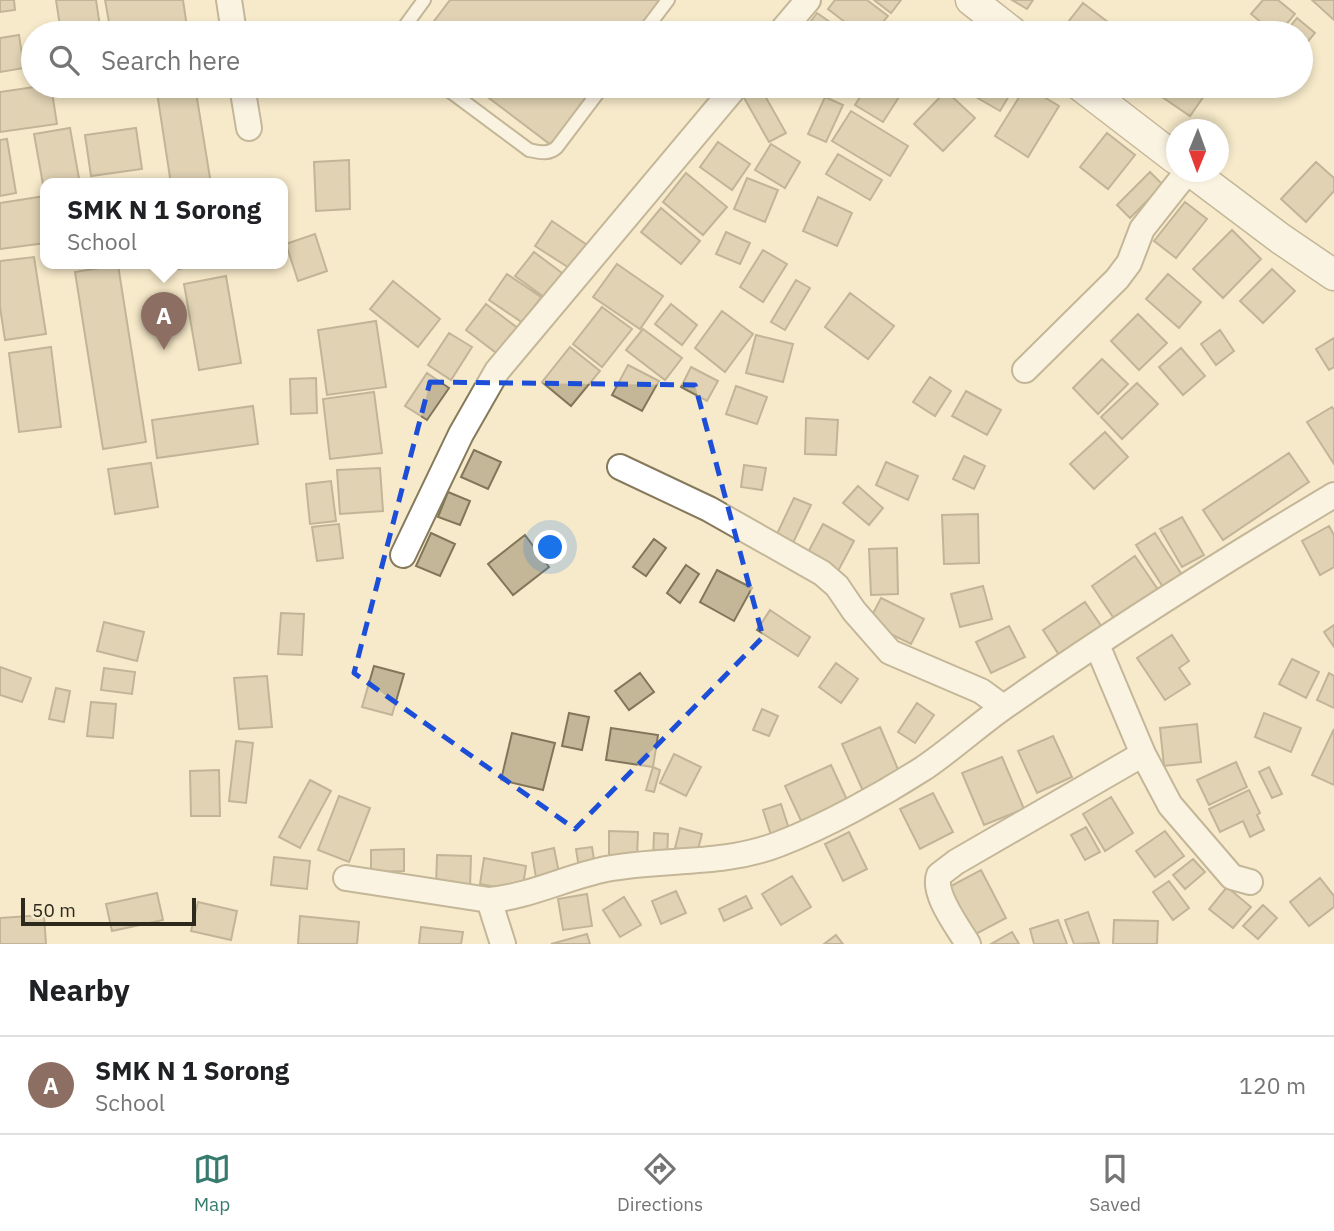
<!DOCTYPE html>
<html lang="en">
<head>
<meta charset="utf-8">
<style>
	body { margin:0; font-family:"IBM Plex Sans",sans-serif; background:#f6f6f6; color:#202124 }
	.compass { position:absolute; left:1166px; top:119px; width:63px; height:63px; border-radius:50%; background:#fff; box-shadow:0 4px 10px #0003; rotate:181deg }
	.scale { position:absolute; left:21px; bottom:18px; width:175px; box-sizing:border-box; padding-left:7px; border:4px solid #2d291c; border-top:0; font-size:19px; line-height:24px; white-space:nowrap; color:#2d291c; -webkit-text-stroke:5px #f7eaca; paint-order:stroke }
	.you { position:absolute; left:551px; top:548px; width:24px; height:24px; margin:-18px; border:5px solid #fff; border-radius:50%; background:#1a73e8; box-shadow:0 0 0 10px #1a73e833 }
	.badge { display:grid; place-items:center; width:46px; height:46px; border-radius:50%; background:#377b6f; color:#fff; font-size:23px; font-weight:700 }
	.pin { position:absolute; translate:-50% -58px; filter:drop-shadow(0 2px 4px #0008) }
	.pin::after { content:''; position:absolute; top:37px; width:24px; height:21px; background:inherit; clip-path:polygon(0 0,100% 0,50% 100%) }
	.popup { position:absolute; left:40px; top:178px; width:248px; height:91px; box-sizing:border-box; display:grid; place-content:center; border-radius:14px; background:#fff; filter:drop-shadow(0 2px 5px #0005); font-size:23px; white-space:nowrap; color:#757577 }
	.popup b { font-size:26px; color:#202124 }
	.popup::after { content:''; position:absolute; left:50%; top:100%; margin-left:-14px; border:14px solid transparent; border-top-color:#fff }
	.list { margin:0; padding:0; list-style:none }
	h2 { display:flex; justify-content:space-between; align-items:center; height:91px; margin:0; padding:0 28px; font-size:30px }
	h2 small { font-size:23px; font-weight:400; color:#757577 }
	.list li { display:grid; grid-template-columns:46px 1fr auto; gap:21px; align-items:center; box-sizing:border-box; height:98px; padding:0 28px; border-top:2px solid #e0e0e0 }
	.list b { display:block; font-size:26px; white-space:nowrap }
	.list p { margin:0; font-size:23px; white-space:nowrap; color:#757577 }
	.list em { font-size:23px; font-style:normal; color:#757577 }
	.icon { flex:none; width:38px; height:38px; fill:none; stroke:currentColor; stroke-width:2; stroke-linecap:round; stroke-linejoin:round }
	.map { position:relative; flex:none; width:1334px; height:944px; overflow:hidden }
	.search { position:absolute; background:#fff; box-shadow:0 4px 10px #0003; left:21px; right:21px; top:21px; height:77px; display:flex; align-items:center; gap:18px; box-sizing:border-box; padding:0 24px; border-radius:38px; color:#757577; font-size:26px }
	.sheet { height:189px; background:#fff }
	nav { display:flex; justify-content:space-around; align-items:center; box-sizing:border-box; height:98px; border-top:2px solid #e0e0e0; background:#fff; font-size:19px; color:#757577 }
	nav a { display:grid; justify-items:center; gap:4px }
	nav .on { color:#377b6f }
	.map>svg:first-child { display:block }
	.building { fill:#c3b798; stroke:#817659; stroke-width:2 }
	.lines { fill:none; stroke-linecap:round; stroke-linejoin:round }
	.service-casing { stroke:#857a5c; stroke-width:16 }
	.minor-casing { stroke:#857a5c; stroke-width:28 }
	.tertiary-casing { stroke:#857a5c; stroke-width:33 }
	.service { stroke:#fff; stroke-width:12 }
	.minor { stroke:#fff; stroke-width:24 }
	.tertiary { stroke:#fff; stroke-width:30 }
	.marked { fill:none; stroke:#1d4ed8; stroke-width:5; stroke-dasharray:14 9; stroke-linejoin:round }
</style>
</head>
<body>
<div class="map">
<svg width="1334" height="944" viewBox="0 0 1334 944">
	<rect width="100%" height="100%" fill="#f7eaca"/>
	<path class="building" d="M0 0H14L15 10 0 12Z
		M56 0H96L101 33H61Z
		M105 0H183L187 27 149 33H111Z
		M450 0H663L638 33H425Z
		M835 0H867L888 16 874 33H859L828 9Z
		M874 0H901L891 13Z
		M1012 0H1033L1027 9Z
		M1263 0H1278L1295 14 1279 33H1274L1251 14Z
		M1312 0H1334V20Z
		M1083 3 1117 29 1114 33H1074L1065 26Z
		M817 13 846 33H802Z
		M1297 18 1315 33 1301 50V33H1285Z
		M19 35 24 68 0 72V38Z
		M41 86H51L57 124 0 132V92Z
		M156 86H195L211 184H171Z
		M473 86H597L551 145Z
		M867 86H906L883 122 855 105Z
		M957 86H1015L1000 111Z
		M1026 86 1059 106 1028 157 995 136Z
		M1169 86H1211L1190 116 1162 97Z
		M760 87 786 133 769 142 743 96Z
		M946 91 975 118 943 151 914 124Z
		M825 97 843 105 826 142 808 134Z
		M851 111 908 146 890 176 832 141Z
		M70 128 80 184H45L44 190 34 134Z
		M136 128 142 169 91 176 85 135Z
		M1107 133 1135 155 1108 189 1080 167Z
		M7 139 16 193 0 196V140Z
		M718 142 750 164 732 190 700 167Z
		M771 144 800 162 785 188 755 170Z
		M838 154 882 180 870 200 826 174Z
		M349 160 350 209 316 211 314 162Z
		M1316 162 1334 178V191L1306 222 1281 199Z
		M1150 172 1163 185 1130 218 1117 205Z
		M686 173 727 207 703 235 663 202Z
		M747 178 778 190 765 222 734 209Z
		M45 196V243L0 249V203Z
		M818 197 852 213 837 246 803 231Z
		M1185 202 1207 219 1176 258 1154 241Z
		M661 208 700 241 681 264 641 232Z
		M552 221 593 249 577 273 535 246Z
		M1232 230 1261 259 1223 298 1193 269Z
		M726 232 750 243 740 264 716 254Z
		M315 234 327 271 298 281 286 244Z
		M763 250 787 264 763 302 740 287Z
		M534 252 562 273 544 297 515 276Z
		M34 257 46 334 5 340 0 307V261Z
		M155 264H200L157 274Z
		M617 264 663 296 640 329 593 297Z
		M118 265 146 442 103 449 75 272Z
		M1272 269 1295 291 1263 323 1240 301Z
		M507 274 541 297 523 323 489 300Z
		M1168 274 1201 302 1179 328 1146 299Z
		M226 276 241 363 199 370 184 284Z
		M796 280 810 288 785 330 771 322Z
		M393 281 440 319 418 347 370 309Z
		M850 293 894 326 868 359 825 327Z
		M486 304 519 329 499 355 466 330Z
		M671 304 697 325 682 345 655 324Z
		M602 307 632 329 602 367 573 344Z
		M722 311 753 334 725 372 695 348Z
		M1138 314 1167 343 1139 370 1111 341Z
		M376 321 386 387 327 395 318 330Z
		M643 329 682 358 665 380 626 350Z
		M1220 330 1234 351 1216 365 1201 344Z
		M449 333 472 347 451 380 428 365Z
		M756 335 793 344 783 382 746 373Z
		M1334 338V367L1329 370 1316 349Z
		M51 347 61 427 19 432 9 353Z
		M570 347 600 371 571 406 542 382Z
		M1181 348 1205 376 1183 395 1159 367Z
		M1102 359 1128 384 1098 414 1073 388Z
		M628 365 659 381 642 411 612 395Z
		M691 367 718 381 707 401 681 387Z
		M427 373 449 388 427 420 405 406Z
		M930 377 951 391 935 416 913 402Z
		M316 378 317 413 291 414 290 379Z
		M1137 383 1158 404 1122 439 1101 417Z
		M736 386 767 397 757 424 726 414Z
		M966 391 1001 410 987 435 952 416Z
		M374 392 382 453 330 459 323 399Z
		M253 406 258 444 157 458 152 420Z
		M1332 407 1334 410V464L1307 422Z
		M806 418 838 420 836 455 805 454Z
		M1105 432 1128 457 1094 489 1070 464Z
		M474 450 501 462 488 489 461 477Z
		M1289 453 1309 482 1223 540 1203 510Z
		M964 456 985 466 974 489 953 479Z
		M886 462 918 476 908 500 876 485Z
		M151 463 158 507 115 514 108 469Z
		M744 465 766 468 762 490 741 487Z
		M380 468 383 511 340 514 337 470Z
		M331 481 336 521 310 524 306 484Z
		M858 486 883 508 869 525 843 503Z
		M448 492 470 501 460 525 438 517Z
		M794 498 811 505 792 545 775 538Z
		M978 514 979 563 944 564 942 515Z
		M1182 517 1204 555 1182 567 1160 529Z
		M339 524 343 558 317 561 312 527Z
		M823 524 854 541 837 573 806 556Z
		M1329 526 1334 535V567L1320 575 1302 541Z
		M431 533 455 544 440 576 416 566Z
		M1155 533 1182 575 1163 587 1136 545Z
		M525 535 549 567 513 595 488 564Z
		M654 539 666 548 646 576 633 567Z
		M897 548 898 594 871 595 869 549Z
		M1135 556 1161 594 1117 623 1092 586Z
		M686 565 699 574 680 603 667 593Z
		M717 570 752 588 734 621 700 602Z
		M983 586 992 619 960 627 951 594Z
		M881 598 924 619 911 644 868 623Z
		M1085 602 1104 630 1061 658 1043 630Z
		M770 610 810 637 798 656 757 630Z
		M281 613 304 614 302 655 278 654Z
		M104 622 144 632 137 661 97 651Z
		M1334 625V647L1324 632Z
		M1009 626 1025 657 991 673 976 642Z
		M1172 635 1189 661 1179 668 1190 684 1165 700 1137 658Z
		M1292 659 1319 672 1306 698 1279 684Z
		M836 663 858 679 841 703 819 687Z
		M374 666 404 674 392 715 362 707Z
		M0 667 31 678 22 702 0 695Z
		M104 668 135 672 132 694 101 690Z
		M640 673 654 692 629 710 615 691Z
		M1329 673 1334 676V708L1317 700Z
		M267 676 272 727 239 729 234 678Z
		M56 688 70 691 64 722 49 719Z
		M91 702 116 704 113 738 87 736Z
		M917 703 934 715 915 743 898 732Z
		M762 709 778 716 769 736 753 730Z
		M569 713 589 717 582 750 562 746Z
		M1264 713 1301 728 1291 752 1255 737Z
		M1197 724 1201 762 1164 766 1160 728Z
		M880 727 900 774 863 791 842 744Z
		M611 728 658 735 653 767 606 760Z
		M1334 729V785L1312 775Z
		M512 733 555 743 543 790 501 780Z
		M1053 736 1072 777 1037 793 1018 751Z
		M236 741 253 743 246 803 229 801Z
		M674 754 701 767 686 796 660 783Z
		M1002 757 1024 809 984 825 962 773Z
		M1236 762 1247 787 1209 805 1197 780Z
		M831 765 849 804 803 825 785 786Z
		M653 767 660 770 654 792 646 790Z
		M1269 767 1282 794 1272 798 1259 772Z
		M219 770 220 816H191L190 771Z
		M310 780 331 791 300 848 279 837Z
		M1249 790 1260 813 1257 815 1264 830 1250 837 1243 821 1220 832 1209 809Z
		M933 793 953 832 920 849 900 809Z
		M339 796 370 808 349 862 318 850Z
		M1111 797 1133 833 1105 851 1083 814Z
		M781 804 789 829 771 835 763 810Z
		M1086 827 1100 852 1085 860 1071 835Z
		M680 828 702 834 697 853 675 848Z
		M609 831 638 832 637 858 609 857Z
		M1165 831 1184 856 1155 877 1136 851Z
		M849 832 867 869 843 881 825 844Z
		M654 833 668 834 667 859 653 858Z
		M592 847 595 866 579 868 576 849Z
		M554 848 559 873 536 878 532 853Z
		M404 849V871L371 872V850Z
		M437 855 471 856 470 888 436 887Z
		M274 857 310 861 307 889 271 885Z
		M484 858 526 866 522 892 480 884Z
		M1193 859 1205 872 1185 889 1173 875Z
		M981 870 1006 918 974 935 949 887Z
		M792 876 811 907 781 925 762 894Z
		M1320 878 1334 896V907L1309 926 1290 902Z
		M1169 881 1189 908 1173 920 1153 892Z
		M1227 887 1251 907 1233 928 1209 909Z
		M676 891 686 913 661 924 652 901Z
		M157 893 163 920 112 931 106 904Z
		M587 894 592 926 563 930 558 899Z
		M746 896 752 908 724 921 719 909Z
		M624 897 641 925 620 937 603 910Z
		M198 902 237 911 231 940 191 931Z
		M1263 905 1277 918 1258 939 1243 926Z
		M1088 912 1099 943 1074 944 1065 920Z
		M44 915 46 944H0V918Z
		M300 916 359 922 357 944H298Z
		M1058 920 1067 944H1034L1030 929Z
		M1114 920 1158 921 1157 944H1113Z
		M421 927 463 932 461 944H419Z
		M1012 932 1019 944H991Z
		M587 934 590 944H551Z
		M836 935 843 944H824Z"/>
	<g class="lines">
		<defs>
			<path id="service" d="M400 33 424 0
				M643 33 668 0
				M443 86 529 150C539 152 549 155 557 147L603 86"/>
			<path id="minor" d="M229 0 234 33
				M780 33 808 0
				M242 86 249 128
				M1025 370 1117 279 1129 263 1142 229 1187 172
				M620 467 709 509 822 573 837 586 854 611 890 652 981 691 1003 707
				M403 555 461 434 497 371 736 86
				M1097 645 1143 754 1170 805 1232 877 1250 882
				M346 878 489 900C528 897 567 877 606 869 663 858 723 866 779 844 826 826 882 795 924 768 952 749 977 726 1004 707 1111 632 1222 562 1334 495
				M489 900 503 944
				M968 944C958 927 932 894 939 875L956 862 1143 754"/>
			<path id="tertiary" d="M971 0 1013 33
				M1081 86 1176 159
				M1192 172 1281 239 1334 275"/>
		</defs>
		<use href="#service" class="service-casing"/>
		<use href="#minor" class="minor-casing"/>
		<use href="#tertiary" class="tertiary-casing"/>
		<use href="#service" class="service"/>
		<use href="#minor" class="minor"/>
		<use href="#tertiary" class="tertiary"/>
	</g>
	<path d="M0 0H1334V944H0ZM430 382 695 385 763 637 575 829 354 673Z" fill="#f7eaca" fill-opacity=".55" fill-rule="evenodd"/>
	<path class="marked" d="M430 382 695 385 763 637 575 829 354 673Z"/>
</svg>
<svg class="compass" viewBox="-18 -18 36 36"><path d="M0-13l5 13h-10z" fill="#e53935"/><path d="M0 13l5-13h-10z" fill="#757577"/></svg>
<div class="scale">50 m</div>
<div class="you"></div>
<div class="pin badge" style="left:164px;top:350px;background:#8d6e63">A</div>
<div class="popup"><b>SMK N 1 Sorong</b>School</div>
<div class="search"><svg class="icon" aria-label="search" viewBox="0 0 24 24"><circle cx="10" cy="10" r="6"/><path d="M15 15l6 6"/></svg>Search here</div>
</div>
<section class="sheet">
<h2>Nearby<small></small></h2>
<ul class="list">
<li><span class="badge" style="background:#8d6e63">A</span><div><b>SMK N 1 Sorong</b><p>School</p></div><em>120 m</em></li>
</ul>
</section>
<nav>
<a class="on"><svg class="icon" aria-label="map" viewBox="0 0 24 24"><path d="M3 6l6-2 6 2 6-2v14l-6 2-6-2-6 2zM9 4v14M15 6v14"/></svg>Map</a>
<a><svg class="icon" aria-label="directions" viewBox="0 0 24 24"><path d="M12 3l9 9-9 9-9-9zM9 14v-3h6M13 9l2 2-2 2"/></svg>Directions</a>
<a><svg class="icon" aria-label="saved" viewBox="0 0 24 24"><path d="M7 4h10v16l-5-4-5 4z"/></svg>Saved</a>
</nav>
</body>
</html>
